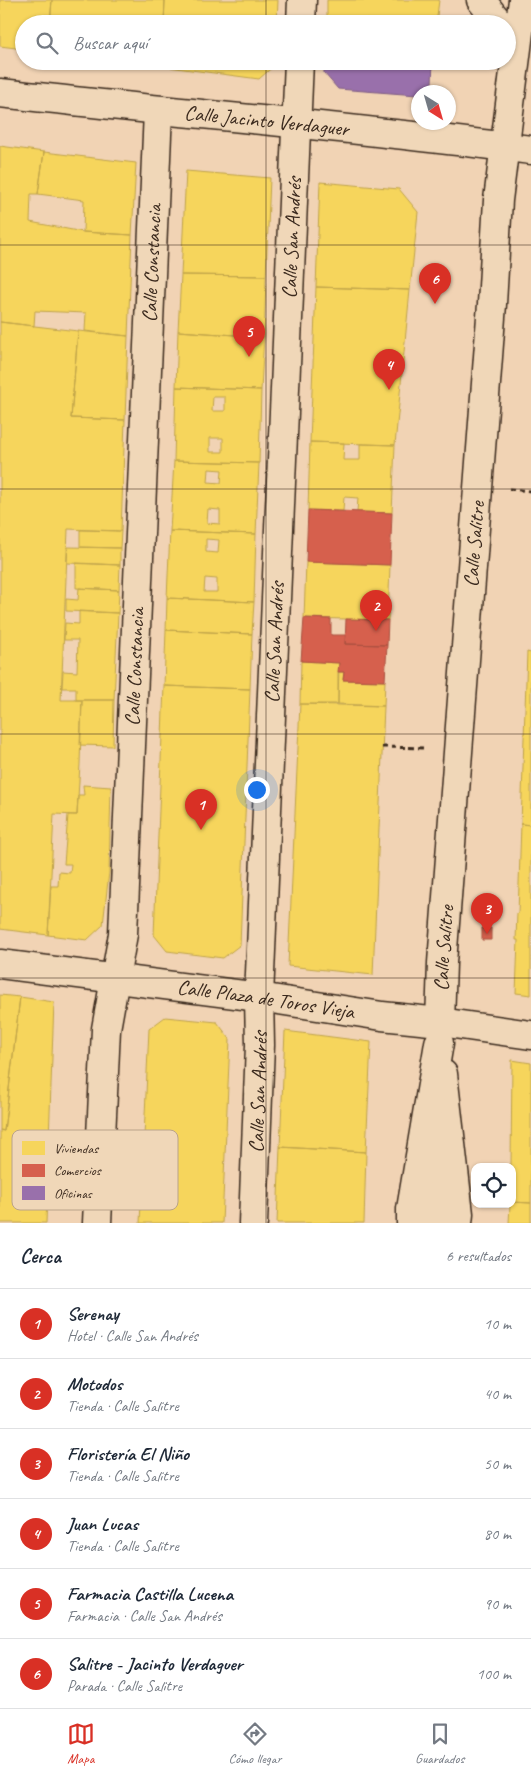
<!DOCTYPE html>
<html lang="es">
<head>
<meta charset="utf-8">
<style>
	body { margin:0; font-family:Caveat,sans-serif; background:#f2f2f3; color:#1f2937 }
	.controls { position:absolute; right:15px; bottom:15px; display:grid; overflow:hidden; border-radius:10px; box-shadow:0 1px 4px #0004 }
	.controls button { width:45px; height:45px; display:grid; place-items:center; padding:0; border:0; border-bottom:1px solid #e0e1e3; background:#fff; color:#1f2937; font:25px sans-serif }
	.compass { position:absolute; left:411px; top:85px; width:45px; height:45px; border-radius:50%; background:#fff; box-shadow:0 1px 4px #0004; rotate:143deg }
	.you { position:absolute; left:256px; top:789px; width:18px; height:18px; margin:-12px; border:4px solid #fff; border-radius:50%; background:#1a73e8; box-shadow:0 0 0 8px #1a73e833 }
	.badge { display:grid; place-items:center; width:32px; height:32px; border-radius:50%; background:#d93025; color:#fff; font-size:16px; font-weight:700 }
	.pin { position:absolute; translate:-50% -41px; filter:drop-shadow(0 1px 2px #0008) }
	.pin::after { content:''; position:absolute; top:26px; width:18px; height:15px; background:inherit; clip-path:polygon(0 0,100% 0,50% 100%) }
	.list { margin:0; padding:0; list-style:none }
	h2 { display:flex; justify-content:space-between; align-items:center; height:65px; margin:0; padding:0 20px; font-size:21px }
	h2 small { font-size:16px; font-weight:400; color:#747a83 }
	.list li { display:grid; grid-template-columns:32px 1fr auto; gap:15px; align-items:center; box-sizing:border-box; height:70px; padding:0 20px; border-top:1px solid #e0e1e3 }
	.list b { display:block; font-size:19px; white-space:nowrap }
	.list p { margin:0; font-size:16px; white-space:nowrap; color:#747a83 }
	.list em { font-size:16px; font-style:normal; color:#747a83 }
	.icon { flex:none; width:28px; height:28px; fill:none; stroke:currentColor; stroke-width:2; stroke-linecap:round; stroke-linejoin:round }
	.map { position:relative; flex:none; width:531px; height:1223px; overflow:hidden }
	.search { position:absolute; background:#fff; box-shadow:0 1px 4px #0004; left:15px; right:15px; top:15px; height:55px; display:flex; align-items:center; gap:12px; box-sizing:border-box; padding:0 18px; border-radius:28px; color:#747a83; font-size:19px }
	.sheet { height:485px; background:#fff }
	nav { display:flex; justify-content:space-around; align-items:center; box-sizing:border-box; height:70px; border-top:1px solid #e0e1e3; background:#fff; font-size:14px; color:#747a83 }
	nav a { display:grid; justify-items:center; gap:2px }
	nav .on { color:#d93025 }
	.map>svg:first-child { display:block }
	.homes { fill:#f6d55c; stroke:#bea249; fill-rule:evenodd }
	.shops { fill:#d6604d; stroke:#a8503f }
	.offices { fill:#9970ab; stroke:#7d5b81 }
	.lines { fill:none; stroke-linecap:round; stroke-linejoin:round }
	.minor-casing { stroke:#3b2a1e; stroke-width:31 }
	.major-casing { stroke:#3b2a1e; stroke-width:31 }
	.path { stroke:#3b2a1e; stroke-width:3; stroke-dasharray:5 4; stroke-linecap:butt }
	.minor { stroke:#f0d7b8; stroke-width:28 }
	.major { stroke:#f0d7b8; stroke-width:28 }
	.grid { fill:none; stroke:#3b2a1e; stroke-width:1; stroke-opacity:0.55 }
	.labels { text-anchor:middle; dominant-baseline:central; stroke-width:5; stroke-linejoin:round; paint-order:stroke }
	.street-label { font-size:21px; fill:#3b2a1e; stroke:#f0d7b8 }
	.key { fill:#f0d7b8; stroke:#baa38a; stroke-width:1 }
	.key-label { font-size:14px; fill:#3b2a1e }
</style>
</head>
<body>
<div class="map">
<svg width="531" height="1223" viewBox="0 0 531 1223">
	<rect width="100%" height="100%" fill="#f1d3b4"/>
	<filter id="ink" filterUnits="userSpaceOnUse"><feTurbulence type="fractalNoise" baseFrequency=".02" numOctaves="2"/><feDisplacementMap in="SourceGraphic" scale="10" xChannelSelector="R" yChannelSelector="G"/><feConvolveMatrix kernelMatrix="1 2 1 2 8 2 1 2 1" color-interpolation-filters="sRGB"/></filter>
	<g filter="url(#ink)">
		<path class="homes" d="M0 0H52L50 24H24V49L0 46Z
			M52 0H165L164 24H50Z
			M165 0H278L277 24H164Z
			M327 0H439L436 24 327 17Z
			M121 61H161V66Z
			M161 61H276V64L259 79 161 66Z
			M0 146 44 152 38 194H31L30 222 83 232 132 235 128 336 85 331 86 313 35 311 34 326 0 322Z
			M44 152 136 163 132 235 83 232 84 200 38 194Z
			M186 171 270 178 266 276 181 275Z
			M320 182 399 189 418 212 410 290 316 287Z
			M181 275 266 276 264 337 178 331Z
			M316 287 410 290 395 445 310 442Z
			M0 322 78 331 71 418 125 420 121 531 68 529 61 700H82L80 764 77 815 54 814 48 935 0 929Z
			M78 331 128 336 125 420 71 418Z
			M178 331 264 337 261 390 176 387Z
			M176 387 261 390 259 463 174 461ZM213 397H225V411H212ZM210 438H223V452H210Z
			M310 442 344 443 343 460H360V444L395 445 392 513 357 512 358 498 344 497 343 511 308 510Z
			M174 461 259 463 256 534 170 531ZM209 469 222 470 221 483 208 482ZM208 509 220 510V524L207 523Z
			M80 530 121 531 120 548 80 547Z
			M170 531 256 534 254 602 167 598ZM206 539 219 540 218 553 206 552ZM205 578 217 579V592H204Z
			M68 547 120 548V565L67 563Z
			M306 562 390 565 388 620 304 618Z
			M76 563 120 565 119 590 76 588Z
			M79 588 119 590 118 613 66 611V599L78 600Z
			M167 598 254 602 252 634 166 630Z
			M79 611 118 613 114 700H76V688H62L63 671 77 672 78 640H64L65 623 79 624Z
			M166 630 252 634 250 689 164 686Z
			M527 652 531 653V825L521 824Z
			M301 661 339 663 338 704H300Z
			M338 672H344L343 680 385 681 384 706 338 704Z
			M164 686 250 689 240 945 223 958 167 951 154 935Z
			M82 700H114L113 746 80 745Z
			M300 704 384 706 373 975 288 966Z
			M83 785 111 787 109 872 103 925 87 940 48 935 51 886H58L59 872 70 873 71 864H64L68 815H77L78 795H84Z
			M521 824 531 825V995L516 993 518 940H516L517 913 518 914Z
			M0 995 20 997 4 1131 0 1130Z
			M20 997 54 1002 46 1223H0V1130L4 1131Z
			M165 1017 217 1022 230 1039 222 1223H140L149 1029Z
			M285 1031 371 1042 366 1152 280 1147Z
			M512 1060 531 1063V1203L512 1202V1167H511Z
			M280 1147 366 1152 364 1223H277Z
			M512 1202 531 1203V1223H509L510 1204H512Z"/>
		<path class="shops" d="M308 510 392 513 390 565 306 562Z
			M304 618 331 619V635H346L345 644 387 645 385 681 343 680 344 672H338L339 663 301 661Z
			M346 619 388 620 387 645 345 644Z
			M482 928H491V940H482Z"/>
		<path class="offices" d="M327 17 392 21 426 24H326Z
			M324 61H433L432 83 417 95 338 89 324 73Z"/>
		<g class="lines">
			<defs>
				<g id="minor">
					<path d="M481 0 500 24"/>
					<path d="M301 24 302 0"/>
					<path id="s1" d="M0 93C177 113 354 127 531 150"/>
					<path id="s2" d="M0 964 259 997 382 1016 440 1022 531 1035"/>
					<path id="s3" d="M97 1223 106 1029 123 934 158 111"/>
					<path id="s4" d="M253 1223 260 1045 259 997 299 61"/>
					<path d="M435 1223 438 1103"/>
				</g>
				<g id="major">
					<path id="s5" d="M440 1022 442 963 492 304 498 200 523 0"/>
					<path d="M443 1074 459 1214 458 1223"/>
					<path d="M411 1223V1209L439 1043"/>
				</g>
			</defs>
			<use href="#minor" class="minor-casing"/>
			<use href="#major" class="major-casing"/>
			<path class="path" d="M509 489 531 491
				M382 747 427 748"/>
			<use href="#minor" class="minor"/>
			<use href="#major" class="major"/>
		</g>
	</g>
	<path class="grid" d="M266 0V24M266 61V1223M0 245H531M0 489H531M0 734H531M0 978H531"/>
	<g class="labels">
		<g class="street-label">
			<text stroke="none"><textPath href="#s1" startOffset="268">Calle Jacinto Verdaguer</textPath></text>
			<text stroke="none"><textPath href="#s4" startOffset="986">Calle San Andrés</textPath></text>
			<text stroke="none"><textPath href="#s3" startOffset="962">Calle Constancia</textPath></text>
			<text stroke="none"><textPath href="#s5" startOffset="479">Calle Salitre</textPath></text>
			<text stroke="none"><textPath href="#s4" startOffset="581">Calle San Andrés</textPath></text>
			<text stroke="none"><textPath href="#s3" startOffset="558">Calle Constancia</textPath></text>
			<text stroke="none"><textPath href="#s5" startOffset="74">Calle Salitre</textPath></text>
			<text stroke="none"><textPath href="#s2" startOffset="268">Calle Plaza de Toros Vieja</textPath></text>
			<text stroke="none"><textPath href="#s4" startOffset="131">Calle San Andrés</textPath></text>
		</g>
	</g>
	<rect x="12" y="1130" width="166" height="80" rx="8" class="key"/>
	<rect x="22" y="1141" width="23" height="14" fill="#f6d55c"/>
	<rect x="22" y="1164" width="23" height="13" fill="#d6604d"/>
	<rect x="22" y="1186" width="23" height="14" fill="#9970ab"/>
	<g class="key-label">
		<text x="54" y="1153">Viviendas</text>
		<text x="54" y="1175">Comercios</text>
		<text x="54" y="1198">Oficinas</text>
	</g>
</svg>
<div class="controls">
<button><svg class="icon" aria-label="locate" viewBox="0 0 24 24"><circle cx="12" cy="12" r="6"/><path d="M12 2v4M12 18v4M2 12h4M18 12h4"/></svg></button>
</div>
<svg class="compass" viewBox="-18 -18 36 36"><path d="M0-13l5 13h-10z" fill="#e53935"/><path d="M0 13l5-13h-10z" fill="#747a83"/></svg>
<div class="you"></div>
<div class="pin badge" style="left:201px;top:830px">1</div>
<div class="pin badge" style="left:376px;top:631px">2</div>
<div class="pin badge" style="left:487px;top:934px">3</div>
<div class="pin badge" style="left:389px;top:390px">4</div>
<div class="pin badge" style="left:249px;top:357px">5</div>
<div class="pin badge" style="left:435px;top:304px">6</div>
<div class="search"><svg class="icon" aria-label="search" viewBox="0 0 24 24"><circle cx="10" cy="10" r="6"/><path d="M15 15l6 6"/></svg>Buscar aquí</div>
</div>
<section class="sheet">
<h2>Cerca<small>6 resultados</small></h2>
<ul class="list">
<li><span class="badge">1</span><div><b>Serenay</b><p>Hotel · Calle San Andrés</p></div><em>10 m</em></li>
<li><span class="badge">2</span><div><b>Motodos</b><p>Tienda · Calle Salitre</p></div><em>40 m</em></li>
<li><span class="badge">3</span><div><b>Floristería El Niño</b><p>Tienda · Calle Salitre</p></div><em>50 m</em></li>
<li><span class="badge">4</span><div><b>Juan Lucas</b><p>Tienda · Calle Salitre</p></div><em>80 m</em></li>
<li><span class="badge">5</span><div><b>Farmacia Castilla Lucena</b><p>Farmacia · Calle San Andrés</p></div><em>90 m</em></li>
<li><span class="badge">6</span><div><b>Salitre - Jacinto Verdaguer</b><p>Parada · Calle Salitre</p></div><em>100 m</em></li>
</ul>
</section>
<nav>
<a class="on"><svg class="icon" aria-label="map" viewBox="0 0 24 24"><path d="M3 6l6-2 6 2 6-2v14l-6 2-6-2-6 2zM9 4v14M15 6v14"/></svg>Mapa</a>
<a><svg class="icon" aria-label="directions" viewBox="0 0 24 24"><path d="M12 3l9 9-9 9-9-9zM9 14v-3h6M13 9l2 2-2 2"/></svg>Cómo llegar</a>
<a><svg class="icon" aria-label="saved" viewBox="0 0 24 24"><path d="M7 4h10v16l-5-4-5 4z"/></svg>Guardados</a>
</nav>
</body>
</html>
